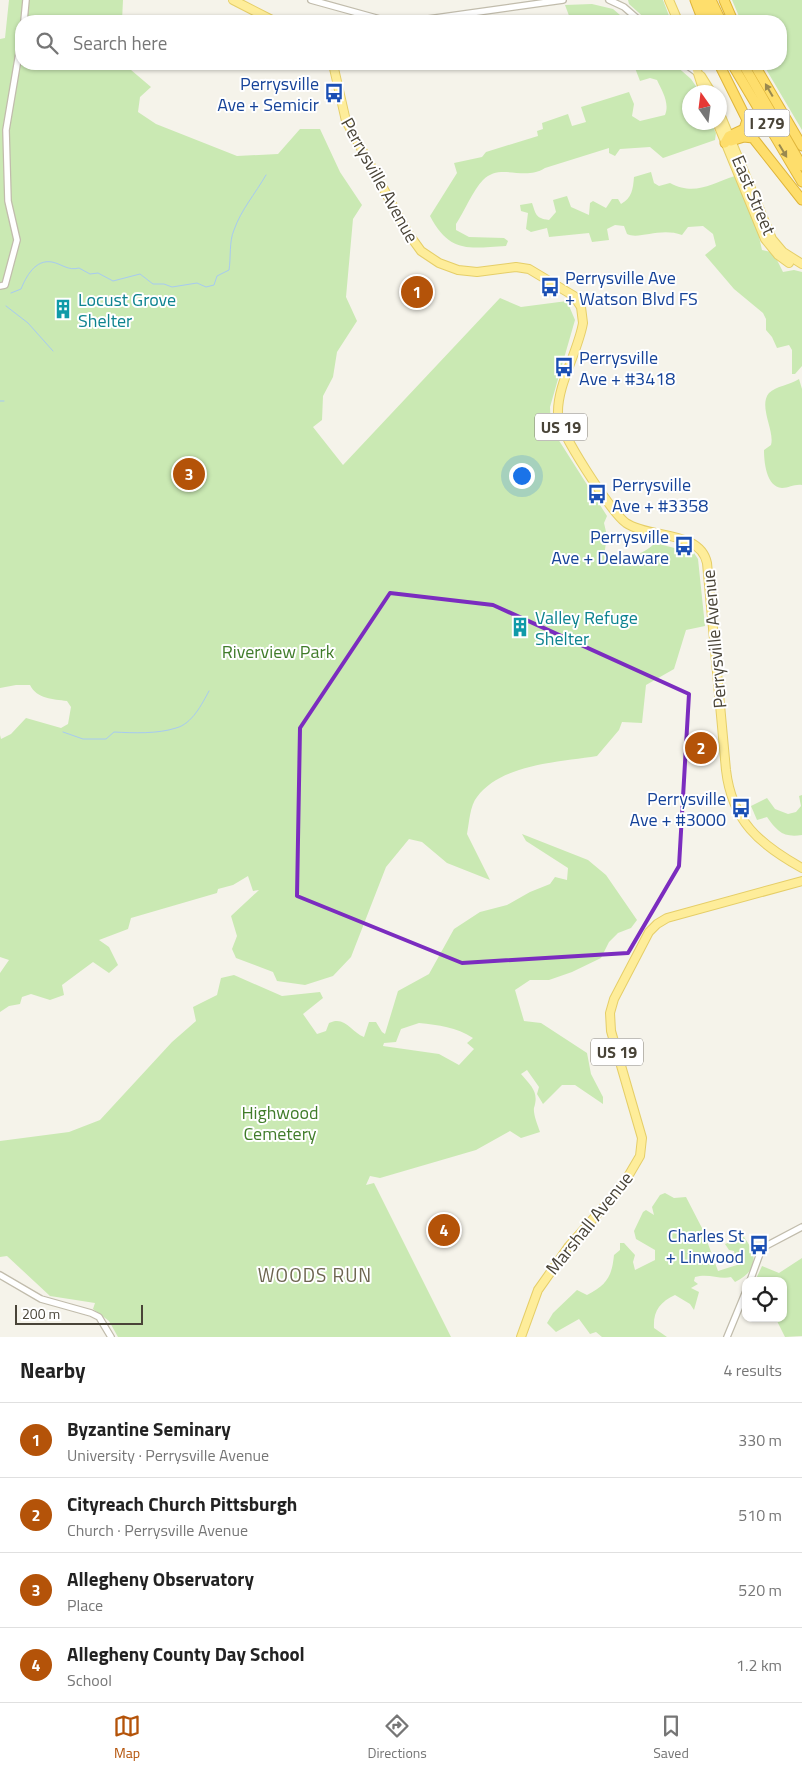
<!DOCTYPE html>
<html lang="en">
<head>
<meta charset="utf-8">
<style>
	body { margin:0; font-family:"Titillium Web",sans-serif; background:#f6f6f6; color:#222 }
	.controls { position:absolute; right:15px; bottom:15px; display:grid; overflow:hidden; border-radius:10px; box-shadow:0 1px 4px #0004 }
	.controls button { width:45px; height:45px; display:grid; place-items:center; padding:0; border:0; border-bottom:1px solid #e0e0e0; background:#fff; color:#222; font:25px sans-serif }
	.compass { position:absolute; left:682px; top:85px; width:45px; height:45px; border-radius:50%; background:#fff; box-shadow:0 1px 4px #0004; rotate:346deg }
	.scale { position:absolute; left:15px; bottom:12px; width:128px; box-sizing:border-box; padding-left:5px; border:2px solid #494438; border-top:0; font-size:14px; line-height:18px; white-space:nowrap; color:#494438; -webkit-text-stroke:4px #fff; paint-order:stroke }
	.you { position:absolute; left:521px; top:475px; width:18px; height:18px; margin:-12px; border:4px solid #fff; border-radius:50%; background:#1a73e8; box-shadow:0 0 0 8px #1a73e833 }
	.badge { display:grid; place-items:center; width:32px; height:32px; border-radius:50%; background:#b45309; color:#fff; font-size:16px; font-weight:700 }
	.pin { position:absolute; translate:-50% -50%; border:2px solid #fff; box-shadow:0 1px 5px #0006 }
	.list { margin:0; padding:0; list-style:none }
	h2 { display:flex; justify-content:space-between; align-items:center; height:65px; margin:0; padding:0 20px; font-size:21px }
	h2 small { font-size:16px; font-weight:400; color:#767676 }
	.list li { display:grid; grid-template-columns:32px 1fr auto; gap:15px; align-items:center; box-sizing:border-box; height:75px; padding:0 20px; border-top:1px solid #e0e0e0 }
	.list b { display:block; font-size:19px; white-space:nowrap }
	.list p { margin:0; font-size:16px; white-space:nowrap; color:#767676 }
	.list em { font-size:16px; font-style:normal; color:#767676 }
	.icon { flex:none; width:28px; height:28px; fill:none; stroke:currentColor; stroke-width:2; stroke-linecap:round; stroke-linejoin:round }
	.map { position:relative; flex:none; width:802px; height:1337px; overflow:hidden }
	.search { position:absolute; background:#fff; box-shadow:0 1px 4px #0004; left:15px; right:15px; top:15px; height:55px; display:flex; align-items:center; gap:12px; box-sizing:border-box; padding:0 18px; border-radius:20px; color:#767676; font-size:19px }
	.sheet { height:365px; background:#fff }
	nav { display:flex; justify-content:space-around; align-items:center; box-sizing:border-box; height:70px; border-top:1px solid #e0e0e0; background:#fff; font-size:14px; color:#767676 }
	nav a { display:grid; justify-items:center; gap:2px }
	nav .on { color:#b45309 }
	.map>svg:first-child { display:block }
	.green { fill:#cae9b3; fill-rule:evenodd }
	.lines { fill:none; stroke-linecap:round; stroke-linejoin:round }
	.stream { stroke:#a7caf1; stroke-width:1 }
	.minor-casing { stroke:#c1bcac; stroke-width:8 }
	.major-casing { stroke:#e5ce68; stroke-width:10 }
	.highway-casing { stroke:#dfb53a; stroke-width:11 }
	.minor { stroke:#fff; stroke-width:5.5 }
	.major { stroke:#feed9a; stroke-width:8 }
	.highway { stroke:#fede6c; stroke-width:9 }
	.oneway { fill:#9a894f }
	.marked { fill:none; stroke:#7b2cbf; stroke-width:4; stroke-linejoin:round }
	.labels { text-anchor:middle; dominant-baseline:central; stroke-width:4; stroke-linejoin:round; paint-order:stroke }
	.shield { fill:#fff; stroke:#807c74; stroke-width:1 }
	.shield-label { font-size:16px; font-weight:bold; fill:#494438 }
	.transit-label { font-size:18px; fill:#164399; stroke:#fff; text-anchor:end }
	.street-label { font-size:18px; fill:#494438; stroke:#fff }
	.culture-label { font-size:18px; fill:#0d838f; stroke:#fff; text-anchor:start }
	.park-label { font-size:18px; fill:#407c2a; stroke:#fff }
	.neighbourhood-label { font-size:19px; letter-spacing:1px; fill:#6c644f; stroke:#fff }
</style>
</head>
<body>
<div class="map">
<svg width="802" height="1337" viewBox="0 0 802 1337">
	<rect width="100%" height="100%" fill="#f5f3ea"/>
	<path class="green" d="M9 0H123L122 21H21V64H124L151 87 140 97 138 112 156 124 237 156 278 154 300 129H320L340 172 362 205 353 219 346 297 357 321 337 352 333 377 323 396 322 420 313 427 343 465 500 298 521 307 567 301 575 320 550 407 551 428 607 516 604 523 607 536 604 556C624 558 640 558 655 543L694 553 698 559 705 626 686 630 674 669 646 685 642 723 622 722 619 730 597 756C560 762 501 764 477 797 470 805 469 824 467 834L490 880 447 863 422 842 409 839 386 867 351 957 333 976 305 985 277 981 273 972 236 958 232 949 237 936 231 916 259 890 253 891 248 876 233 885 218 889 217 893 131 918 128 929 99 940 109 947 118 965 109 973 93 962 62 985 64 995 50 1000 31 994 22 997 20 1004 9 1006 0 1012V973L9 960 0 957V735L1 739 11 734 26 718 61 728 68 724 71 707 67 701C53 699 37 699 30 685H16L0 688V39L5 38Z
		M628 0H663L671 21H648L629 4Z
		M732 0H802V130L763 64H781V21H741Z
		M592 4 613 9 627 21H571L565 5Z
		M629 64H674L691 79 700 92H690V122L711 123 716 133 715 140 663 158 650 147 620 149 615 156 609 153V148L545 168C523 182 501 162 483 180 473 190 464 212 456 224V230L469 237 504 238 508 241 506 246C469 248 450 254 430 216L457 173 454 163 482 157 486 152 538 136 537 131 543 129 542 123 568 114 572 126 586 122 581 107 629 92 634 104 632 116 640 121 665 115C670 103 662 91 657 80L650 78 640 81 635 68Z
		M651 172 654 183 659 186 670 183C695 196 710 184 735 176L757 228 762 250 771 252 775 256 783 272 794 270 802 272V366L795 374H792V350L789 345 777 348 772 337 766 330V319L763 313 734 289 705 255 716 246 713 234 703 226 688 227 682 235C660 227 639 240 627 234L624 226 615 225 607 229 609 240 592 242 589 233 549 237 547 228 531 232 526 229 528 213 521 211 520 205 532 203C536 214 535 218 549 220L556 212 553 200 567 196 571 207 589 215 590 203 593 201 606 208 612 199H618L621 204C632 198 633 189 634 177Z
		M799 379 802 389V485C794 484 789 488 782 488 766 487 764 461 764 450L771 445C775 431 758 406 769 393 776 386 790 385 799 379Z
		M802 795V835C783 838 777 831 767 817L757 820 751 806 767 798 775 809 788 814 796 812 801 806 799 796Z
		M522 834 588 860 606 875 637 920 631 928 618 933 609 942 601 958 572 972 549 980H530L515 990 524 1021 541 1023 587 1053 591 1074 603 1097V1104L575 1085H562L543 1104 537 1094 539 1087 527 1070 521 1074C532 1087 539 1092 534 1108 533 1114 538 1126 540 1132L521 1138 510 1131 476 1150 380 1178 370 1176 366 1185 374 1183 451 1337H118L109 1321 93 1309 95 1303 50 1296 7 1256 0 1257V1141L69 1132 100 1120 172 1042 196 1021 193 1007 217 995 221 978 234 975 282 996 320 992 323 998 303 1014 317 1034 326 1031 329 1023C345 1015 351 1032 364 1037L369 1022H376L382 1032 385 1034 398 991 429 974 454 929 480 912 507 905 530 892 550 884 555 877 567 880 568 868 526 841ZM419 1023C439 1025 456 1027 473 1038L467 1043 474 1049 459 1065 439 1054 383 1046 384 1043 396 1042 401 1029Z
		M665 1193 674 1198 686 1197 703 1230 718 1271 737 1265 734 1251 729 1250 725 1244 744 1237C759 1257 757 1271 735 1282L731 1277C720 1280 709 1273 695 1277L694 1281 698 1284 691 1288 699 1292 694 1310 690 1304 675 1295C660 1302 653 1311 654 1328L667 1337H602L596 1332 590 1334 579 1319 556 1332 547 1323 553 1313 577 1290 587 1295C607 1285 612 1276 614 1255L620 1250V1243H624L635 1255 633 1262 635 1270 655 1260V1250L636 1239 634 1231 643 1212 646 1210 654 1215 652 1207 660 1195Z
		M802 1258V1336L785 1337 777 1321 769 1318H783V1281H755L762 1266 779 1273Z"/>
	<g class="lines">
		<path class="stream" d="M11 293 21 289C26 277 35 259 52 262 62 264 68 271 79 268L90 274 98 273 113 281 140 274 153 284H164L172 287 197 283 206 287 214 285 217 276 229 270C231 258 229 241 234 230 241 210 255 194 266 175
			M6 306 28 323 53 351
			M0 401H4
			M63 732 83 739H106L114 732C133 733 158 734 176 728 192 724 202 704 209 691"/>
		<defs>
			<path id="minor" d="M311 0 387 21
				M609 0 624 7 640 21
				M24 21 26 0
				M414 21 563 0
				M685 64 699 74
				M0 286 5 285 17 240 8 201 6 130 21 41
				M0 1275 41 1299 91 1313 99 1317 111 1337
				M750 1281 762 1248 802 1227
				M727 1337 746 1291"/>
			<path id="major" d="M233 0 274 21
				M669 0 678 21
				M333 64 346 121 408 233 421 251 439 263 458 270 477 272 516 267 529 269 574 296 581 307 583 323C578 352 557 385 558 414 558 431 612 513 626 523 650 539 700 530 707 563L726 770C732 821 759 844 802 868
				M695 64 704 92
				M701 76 711 92
				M720 114 772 239 783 252 802 264
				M717 122 765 239 778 255 789 263
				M521 1337 538 1290 569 1246 623 1185 640 1156 642 1138 611 1031 610 1013 614 999 649 932 657 924 667 918 802 881"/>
			<path id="highway" d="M695 0 703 21
				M702 0 711 21
				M711 0 721 21
				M724 0 733 21
				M719 64 747 120 744 129 729 136 725 143
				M732 64 802 182
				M743 64 802 166
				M754 64 802 146
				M731 141 744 137 753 138 802 200"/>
		</defs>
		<use href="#minor" class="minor-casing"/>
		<use href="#major" class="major-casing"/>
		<use href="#highway" class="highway-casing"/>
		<use href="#minor" class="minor"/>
		<use href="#major" class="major"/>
		<use href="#highway" class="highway"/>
	</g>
	<defs><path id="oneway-solid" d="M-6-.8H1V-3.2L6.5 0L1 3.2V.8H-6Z" transform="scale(1.25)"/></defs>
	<g class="oneway">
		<use href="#oneway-solid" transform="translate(769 90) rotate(-120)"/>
		<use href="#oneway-solid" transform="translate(783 151) rotate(59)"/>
	</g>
	<path class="marked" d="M390 593 493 605 689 694 679 866 628 953 462 963 297 896 300 728Z"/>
	<defs>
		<symbol id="bus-bare" viewBox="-9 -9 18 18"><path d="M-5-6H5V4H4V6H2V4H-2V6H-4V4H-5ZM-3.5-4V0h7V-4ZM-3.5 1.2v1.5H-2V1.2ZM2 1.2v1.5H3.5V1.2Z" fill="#1a4fb4" stroke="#fff" stroke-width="2.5" paint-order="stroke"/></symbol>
		<symbol id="building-bare" viewBox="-9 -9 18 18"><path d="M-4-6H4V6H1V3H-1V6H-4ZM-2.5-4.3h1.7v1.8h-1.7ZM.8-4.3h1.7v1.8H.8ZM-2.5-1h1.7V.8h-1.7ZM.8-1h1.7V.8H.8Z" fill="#0f9aa8" stroke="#fff" stroke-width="2.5" paint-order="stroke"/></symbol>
	</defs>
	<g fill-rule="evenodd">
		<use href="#bus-bare" x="320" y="79" width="28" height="28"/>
		<use href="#bus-bare" x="536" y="273" width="28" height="28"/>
		<use href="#building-bare" x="49" y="295" width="28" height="28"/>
		<use href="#bus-bare" x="550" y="353" width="28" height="28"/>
		<use href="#bus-bare" x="583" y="480" width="28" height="28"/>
		<use href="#bus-bare" x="670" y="532" width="28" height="28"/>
		<use href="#building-bare" x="506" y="613" width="28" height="28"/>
		<use href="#bus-bare" x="727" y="794" width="28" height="28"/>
		<use href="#bus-bare" x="745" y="1231" width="28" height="28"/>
	</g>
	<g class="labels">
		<g class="shield">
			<rect x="744.5" y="109.5" width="45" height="27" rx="4"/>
			<rect x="535" y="413.5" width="52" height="27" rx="4"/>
			<rect x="591" y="1038.5" width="52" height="27" rx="4"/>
		</g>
		<g class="shield-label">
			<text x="767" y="123">I 279</text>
			<text x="561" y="427">US 19</text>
			<text x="617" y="1052">US 19</text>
		</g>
		<g class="transit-label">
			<text x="319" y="83">Perrysville<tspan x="319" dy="21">Ave + Semicir</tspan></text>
			<text x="565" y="277" text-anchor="start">Perrysville Ave<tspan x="565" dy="21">+ Watson Blvd FS</tspan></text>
			<text x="579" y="357" text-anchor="start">Perrysville<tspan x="579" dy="21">Ave + #3418</tspan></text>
			<text x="612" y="484" text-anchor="start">Perrysville<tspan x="612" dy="21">Ave + #3358</tspan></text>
			<text x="669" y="536">Perrysville<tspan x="669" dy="21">Ave + Delaware</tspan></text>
			<text x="726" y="798">Perrysville<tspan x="726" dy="21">Ave + #3000</tspan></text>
			<text x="744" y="1235">Charles St<tspan x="744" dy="21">+ Linwood</tspan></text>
		</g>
		<g class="street-label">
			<text transform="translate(380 180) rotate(61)">Perrysville Avenue</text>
			<text transform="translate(754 195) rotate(67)">East Street</text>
			<text transform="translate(714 639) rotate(-95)">Perrysville Avenue</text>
			<text transform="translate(589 1223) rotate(-51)">Marshall Avenue</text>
		</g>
		<g class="culture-label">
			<text x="78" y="299">Locust Grove<tspan x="78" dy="21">Shelter</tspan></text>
			<text x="535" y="617">Valley Refuge<tspan x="535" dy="21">Shelter</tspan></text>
		</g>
		<g class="park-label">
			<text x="278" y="651">Riverview Park</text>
			<text x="280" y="1112">Highwood<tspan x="280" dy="21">Cemetery</tspan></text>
		</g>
		<g class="neighbourhood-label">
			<text x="315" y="1274">WOODS RUN</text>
		</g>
	</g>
</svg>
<div class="controls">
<button><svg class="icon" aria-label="locate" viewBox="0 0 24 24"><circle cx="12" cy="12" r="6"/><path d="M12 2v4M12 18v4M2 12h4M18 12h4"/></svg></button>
</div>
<svg class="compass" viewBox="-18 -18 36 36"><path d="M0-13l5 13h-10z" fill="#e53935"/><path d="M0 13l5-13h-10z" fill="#767676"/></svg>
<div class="scale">200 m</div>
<div class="you"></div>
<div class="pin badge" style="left:417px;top:292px">1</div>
<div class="pin badge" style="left:701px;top:748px">2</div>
<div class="pin badge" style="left:189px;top:474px">3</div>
<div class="pin badge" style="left:444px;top:1230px">4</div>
<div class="search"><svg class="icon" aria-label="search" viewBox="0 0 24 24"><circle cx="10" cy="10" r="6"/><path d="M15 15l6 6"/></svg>Search here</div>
</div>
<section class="sheet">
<h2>Nearby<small>4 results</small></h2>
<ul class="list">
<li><span class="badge">1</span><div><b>Byzantine Seminary</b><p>University · Perrysville Avenue</p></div><em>330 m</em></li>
<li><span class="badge">2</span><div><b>Cityreach Church Pittsburgh</b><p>Church · Perrysville Avenue</p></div><em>510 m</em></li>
<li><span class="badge">3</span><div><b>Allegheny Observatory</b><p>Place</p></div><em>520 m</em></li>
<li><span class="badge">4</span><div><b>Allegheny County Day School</b><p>School</p></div><em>1.2 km</em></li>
</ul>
</section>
<nav>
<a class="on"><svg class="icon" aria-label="map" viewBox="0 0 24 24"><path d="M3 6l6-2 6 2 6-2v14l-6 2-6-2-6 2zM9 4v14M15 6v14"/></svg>Map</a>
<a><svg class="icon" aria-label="directions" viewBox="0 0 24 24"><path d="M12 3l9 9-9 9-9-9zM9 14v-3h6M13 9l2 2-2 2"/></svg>Directions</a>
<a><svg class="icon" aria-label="saved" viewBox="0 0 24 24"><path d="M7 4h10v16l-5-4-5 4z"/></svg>Saved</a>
</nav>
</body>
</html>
